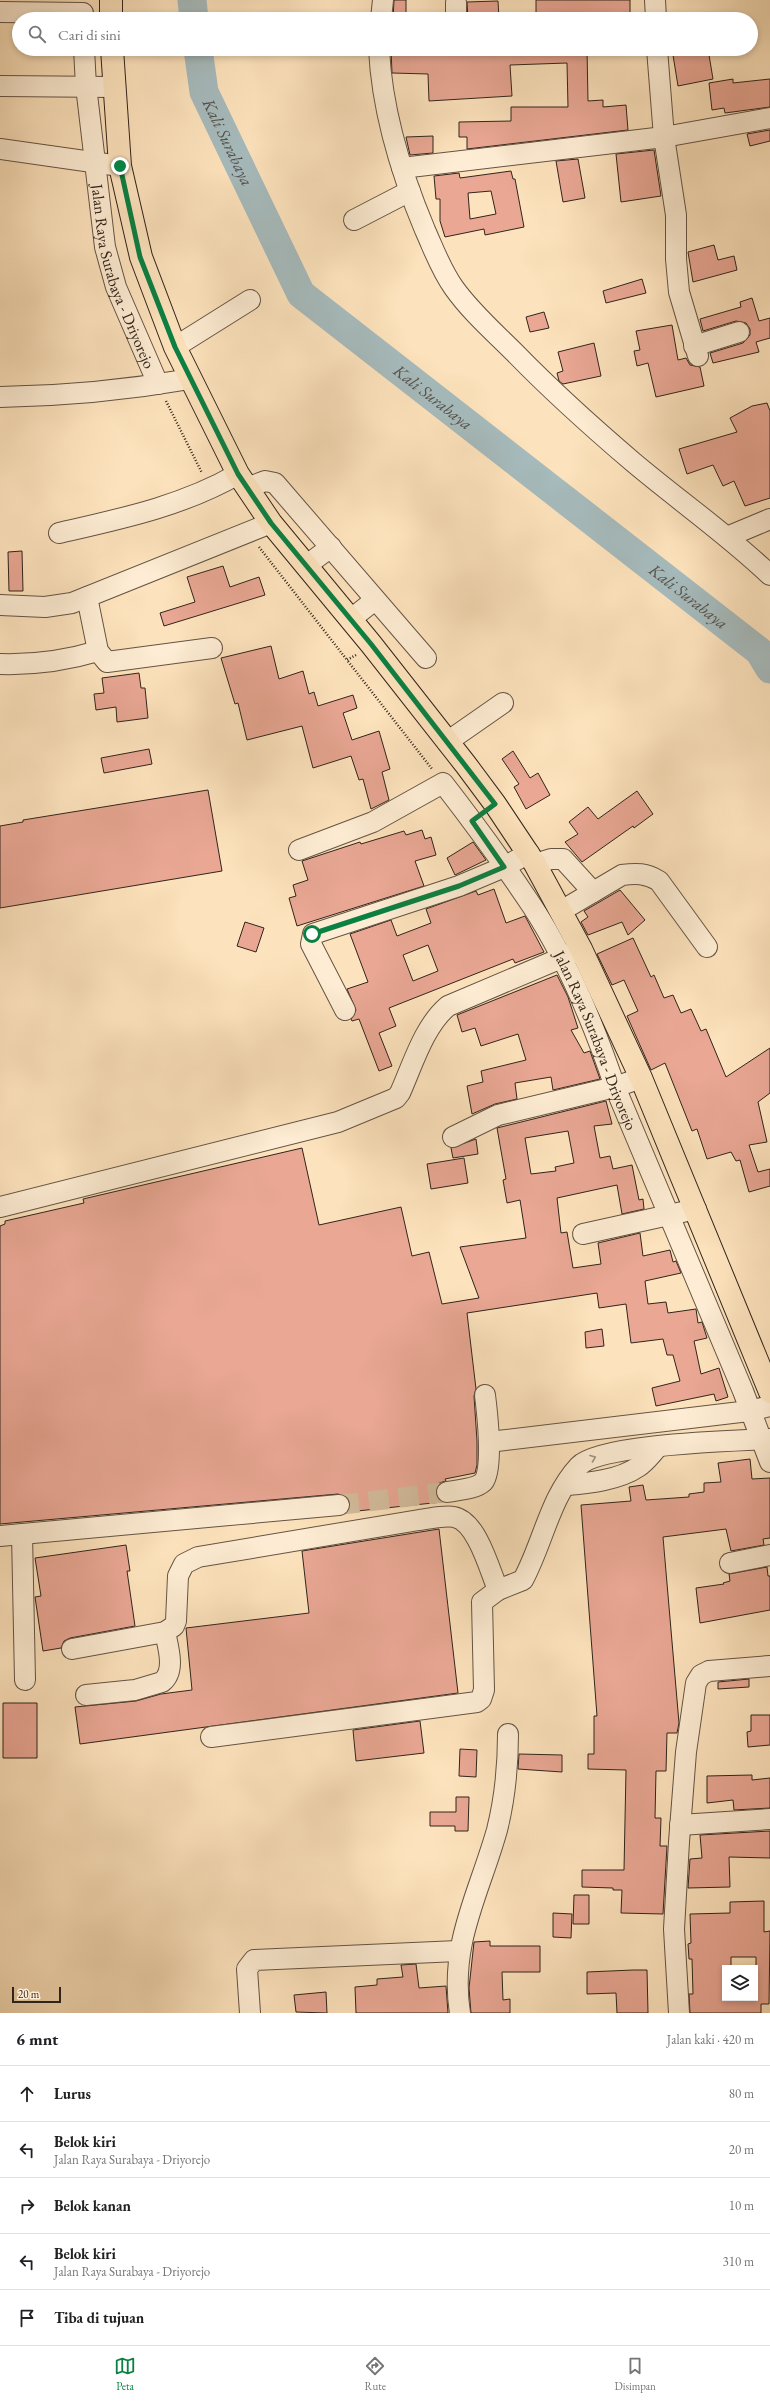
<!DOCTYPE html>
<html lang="id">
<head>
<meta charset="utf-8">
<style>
	body { margin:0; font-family:"EB Garamond",serif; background:#f2f2f2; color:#202124 }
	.controls { position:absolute; right:12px; bottom:12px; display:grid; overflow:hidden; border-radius:0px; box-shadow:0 2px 6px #0003 }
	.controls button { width:36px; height:36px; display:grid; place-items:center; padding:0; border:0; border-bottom:1px solid #e0e0e0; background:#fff; color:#202124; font:20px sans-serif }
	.scale { position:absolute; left:12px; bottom:10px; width:49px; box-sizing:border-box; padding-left:4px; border:2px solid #31241b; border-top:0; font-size:11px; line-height:14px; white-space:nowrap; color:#31241b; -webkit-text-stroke:3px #feedd4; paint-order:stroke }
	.stop { position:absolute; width:12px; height:12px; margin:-9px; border:3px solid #0b8043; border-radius:50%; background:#fff }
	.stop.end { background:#0b8043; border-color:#fff; box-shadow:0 1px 4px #0008 }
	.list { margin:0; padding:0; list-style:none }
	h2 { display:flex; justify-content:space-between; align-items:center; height:52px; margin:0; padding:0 16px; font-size:17px }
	h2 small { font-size:13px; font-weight:400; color:#757577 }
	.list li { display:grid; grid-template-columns:26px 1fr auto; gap:12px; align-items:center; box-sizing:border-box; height:56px; padding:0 16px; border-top:1px solid #e0e0e0 }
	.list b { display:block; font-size:15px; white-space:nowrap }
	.list p { margin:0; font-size:13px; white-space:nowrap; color:#757577 }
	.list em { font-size:13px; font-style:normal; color:#757577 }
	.icon { flex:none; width:22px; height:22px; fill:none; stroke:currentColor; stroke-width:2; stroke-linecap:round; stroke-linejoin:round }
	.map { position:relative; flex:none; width:770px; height:2013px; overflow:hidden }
	.search { position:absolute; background:#fff; box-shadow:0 2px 6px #0003; left:12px; right:12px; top:12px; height:44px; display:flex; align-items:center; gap:10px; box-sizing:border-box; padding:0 14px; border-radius:22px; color:#757577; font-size:15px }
	.sheet { height:332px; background:#fff }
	nav { display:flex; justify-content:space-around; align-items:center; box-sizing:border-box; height:56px; border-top:1px solid #e0e0e0; background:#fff; font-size:11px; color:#757577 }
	nav a { display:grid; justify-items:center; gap:2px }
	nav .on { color:#0b8043 }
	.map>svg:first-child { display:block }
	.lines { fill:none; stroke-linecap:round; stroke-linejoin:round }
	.river { stroke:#a6bbbd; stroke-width:29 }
	.building { fill:#e9a794; stroke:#31241b; fill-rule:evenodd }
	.minor-tunnel { stroke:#d4bd9d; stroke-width:20; stroke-dasharray:20 10; stroke-linecap:butt }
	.minor-casing { stroke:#645444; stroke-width:22 }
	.major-casing { stroke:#31241b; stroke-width:24 }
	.path { stroke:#31241b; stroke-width:2.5; stroke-dasharray:1 2; stroke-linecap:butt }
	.minor { stroke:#feedd4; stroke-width:20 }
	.major { stroke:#fde3bd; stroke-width:22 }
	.oneway { stroke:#a29381 }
	.route { stroke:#0b8043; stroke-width:5 }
	.labels { text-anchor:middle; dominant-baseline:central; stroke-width:4; stroke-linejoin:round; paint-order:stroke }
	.street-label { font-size:16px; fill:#31241b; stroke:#feedd4 }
	.water-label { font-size:17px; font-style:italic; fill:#54514c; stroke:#feedd4 }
</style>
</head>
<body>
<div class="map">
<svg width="770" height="2013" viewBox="0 0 770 2013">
	<rect width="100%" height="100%" fill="#fde3bd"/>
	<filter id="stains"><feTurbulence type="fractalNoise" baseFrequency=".005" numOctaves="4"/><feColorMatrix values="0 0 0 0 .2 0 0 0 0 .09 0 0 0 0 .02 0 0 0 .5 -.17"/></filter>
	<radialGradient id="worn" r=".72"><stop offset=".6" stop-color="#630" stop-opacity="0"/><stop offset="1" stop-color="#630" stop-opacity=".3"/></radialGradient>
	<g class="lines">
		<g class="river">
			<path d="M192 0 194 19"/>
			<path id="s1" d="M198 49 204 92 301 294 759 651 770 669"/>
		</g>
	</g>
	<path class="building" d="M394 0H406V19H393Z
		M536 0H630V18L536 19Z
		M498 1 499 19H468L467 2Z
		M391 49H587L588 101 603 100V107L626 105 628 130 467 149V137H459V122L511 121V107H568L567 63 510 65 512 96 429 101 428 74 392 73Z
		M672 49H708L713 79 678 86Z
		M733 79V83L770 79V107L725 113 724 108 712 110 709 83Z
		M770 130V141L750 146 747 134Z
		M433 136V153L410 155 406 137Z
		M654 150 661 196 621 202 616 154Z
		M578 159 585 198 563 202 556 161Z
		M511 171 513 179H515L524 227 485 235 484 229 445 237 440 221V199H436L434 176 459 173 460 178ZM491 191 496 214 470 219 468 193Z
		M714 245 718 260 734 256 737 270 693 282 688 252Z
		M642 279 646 293 606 303 603 291Z
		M752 298 759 321 770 318V338L756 342 759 352 713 363 710 353 743 343 750 335V329L746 323 736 321 703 331 700 319 741 307 740 302Z
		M544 312 549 328 530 332 526 317Z
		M672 325 678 360 686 358 690 365 700 367 704 386 656 397 648 363 637 366 634 351 640 350 636 331Z
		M594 343 601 376 563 384 559 381 557 373 563 371 558 352Z
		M767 403 770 411V498L745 506 734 481 723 486 713 465 687 474 679 449 737 432 730 418 752 406Z
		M22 551 23 591H9L8 552Z
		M223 566 230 587 259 577 265 595 164 626 160 613 195 602 187 577Z
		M271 646 279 679 303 671 309 694 314 692 318 706 353 695 357 708 343 713 352 740 379 731 390 769 382 772 389 800 371 809 363 779 359 780 351 756 313 768 302 726 247 740 238 703 235 704 221 658Z
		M139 673 141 688H145L148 718 117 722 116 707 96 710 94 694 104 693 102 678Z
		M149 749 152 764 104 773 101 758Z
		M513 751 530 778 538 773 550 795 526 809 514 787 519 784 502 759Z
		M208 790 222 871 0 908V826L23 822V820Z
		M637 791 653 814 634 828 633 826 582 862 565 842 578 834 569 822 588 807 598 819Z
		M422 830 425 839 431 837 436 855 415 861 424 886 297 926 289 898 296 896 293 885 308 880 302 861 360 842 361 844 404 831 406 835Z
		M473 842 486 860 455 875 447 858Z
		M494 889 506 923 525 916 544 952 515 963 513 959 389 1008 396 1026 379 1033 392 1066 379 1071 359 1019 352 1021 351 1019 356 1010 347 989 368 982 350 934 391 920 397 936 431 923 426 909 476 891 478 895ZM428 945 438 971 413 981 403 955Z
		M620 890 645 920 628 935 622 922 588 935 581 922 588 917 584 911Z
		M245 922 264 928 256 952 237 946Z
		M633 938 651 977 654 975 664 998 673 995 681 1013 691 1009 701 1031 706 1029 726 1077 770 1048V1093L758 1102 767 1142 749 1145 758 1172 770 1169V1186L749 1192 740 1160 736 1161 731 1152 707 1159 697 1129 692 1131 665 1063 651 1070 627 1016 638 1011 624 980 612 985 597 954Z
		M557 975 568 997 578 1028 571 1030 584 1053 590 1051 600 1079 553 1090 551 1077 515 1083 517 1099 495 1104 472 1114 467 1086 483 1082 481 1071 526 1060 518 1034 481 1046 475 1028 462 1032 457 1015Z
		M606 1101 612 1124 594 1126 600 1158 610 1156 613 1169 632 1165 639 1200 643 1199 644 1209 622 1214 617 1185 557 1198 561 1233 567 1232 573 1268 601 1264 598 1243 640 1233 643 1256 670 1250 673 1262 676 1261 681 1273 645 1281 648 1304 666 1302 668 1313 696 1309 698 1323 702 1322 707 1338 694 1341 701 1374 719 1368 728 1397 716 1401 714 1394 656 1406 652 1388 680 1381 673 1355H667L663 1339 631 1343 626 1304 599 1308 597 1293 467 1313 476 1389 474 1396 477 1441V1465L475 1473 445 1479 446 1481 439 1483 436 1493 442 1502 348 1512 350 1504 349 1499 338 1494 0 1524V1226L5 1224V1221L84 1203 83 1199 302 1148 319 1225 401 1207 412 1256 429 1252 442 1304 479 1298 460 1247 526 1238 520 1200 507 1203 503 1180 506 1179 497 1128ZM568 1131 574 1163 555 1167 556 1171 531 1174 525 1138Z
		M476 1139 478 1154 453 1158 451 1148Z
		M464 1158 468 1183 431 1189 427 1164Z
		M602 1329 604 1346 586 1348 585 1332Z
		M750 1459 752 1479 770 1478V1538L763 1539 764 1545 731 1551 726 1529 663 1537 679 1723 677 1733H667L666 1771H656L655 1818H661L660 1846H667L663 1914 621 1913 622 1890H613V1888L582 1887V1870H624L626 1770 588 1769V1754H594V1716H597L581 1505 631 1501 629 1487 643 1485 646 1500 689 1497V1494L704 1492V1483L721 1482 718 1463Z
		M439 1529 458 1693 80 1744 75 1707 136 1701 161 1694 192 1690 186 1628 309 1613 302 1551Z
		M126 1545 130 1571H127L135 1626 70 1638 64 1641 61 1648 43 1651 35 1597 41 1596 35 1558Z
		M767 1567 768 1576H770V1610L700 1623 696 1588 724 1584 723 1583 730 1581 729 1574Z
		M749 1679V1687L718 1689V1682Z
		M3 1703H37V1758H3Z
		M751 1715H770V1745L748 1747 747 1732 751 1731Z
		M420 1721 424 1753 356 1761 353 1730Z
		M460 1749 477 1750 476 1777 459 1776Z
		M519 1754 562 1755V1772L518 1769Z
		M752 1775V1780L770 1778V1808L734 1810 733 1800 707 1803V1776Z
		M456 1797H469L468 1831H455V1826H430V1812H456Z
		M770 1831V1858L729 1857 730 1887 688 1888 690 1859 702 1858 700 1835Z
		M574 1895H589V1924H573Z
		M764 1901V1932L770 1931 769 2004H761V2013H690L689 1994H693L692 1959H689L688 1944 691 1943 690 1914 730 1913V1902ZM731 1957H756V1998H725V1968H731Z
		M553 1913 572 1914 571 1938 553 1937Z
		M490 1941V1946H540V1972H502L503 2000 510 1999V2013H471L469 1988 474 1942Z
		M416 1964 419 1988 446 1986 448 2013H356L355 1987 377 1985V1979L403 1977 401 1965Z
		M633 1970H647L648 2013H617L616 1993 587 1994V1972Z
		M326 1992 327 2013 296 2012 294 1995Z"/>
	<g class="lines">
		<path class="minor-tunnel" d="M339 1505 447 1492"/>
		<defs>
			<g id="minor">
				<path d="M655 0 656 19"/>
				<path d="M0 12 83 13"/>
				<path d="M381 19 383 0"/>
				<path d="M456 19V3"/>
				<path id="s2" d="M84 49 86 86 105 247 116 287 158 384"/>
				<path d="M379 49C382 112 401 173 425 230 434 250 441 270 454 288 471 312 494 332 515 353 552 391 592 427 633 462 678 500 727 534 770 575"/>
				<path d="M657 49 664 137 676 215V259L679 292 698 356"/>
				<path d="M0 86 113 87"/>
				<path d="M0 149 120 166"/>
				<path d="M402 168 664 137 770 118"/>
				<path d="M354 220 410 191"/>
				<path d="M694 346 739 332"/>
				<path d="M175 347 250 300"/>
				<path d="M0 397C64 396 127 390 190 379"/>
				<path d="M247 488 265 481 275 483 426 658"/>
				<path d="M59 533C120 519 183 506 238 474"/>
				<path d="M727 537 770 519"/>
				<path d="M307 565 331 547"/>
				<path d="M87 597 98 651 107 662 212 648"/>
				<path d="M0 605 45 607 72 603 271 523"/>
				<path d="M351 619 375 600"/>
				<path d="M0 664C35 665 65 661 98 651"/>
				<path d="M447 742 503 703"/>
				<path id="s3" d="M299 850 373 822 443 783C474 823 504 864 532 906 568 961 594 1025 615 1087L743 1391 770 1462"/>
				<path d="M535 864 551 859H563L593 892"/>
				<path d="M561 911 622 875C636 873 646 873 659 881L707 947"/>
				<path d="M345 1010 311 944 313 934 459 886 504 867 529 853"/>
				<path d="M453 1137 498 1115 615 1087 641 1078"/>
				<path d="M0 1207 338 1122 396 1098 400 1093C413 1064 424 1026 448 1006L573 953"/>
				<path d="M583 1234 696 1209"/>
				<path d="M489 1442 749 1411 770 1406"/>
				<path d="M567 1485C589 1483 619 1480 638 1467 646 1462 652 1453 658 1447"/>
				<path d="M447 1492C458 1490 476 1489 483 1482 494 1472 487 1411 485 1395"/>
				<path d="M22 1534 25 1680"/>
				<path d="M0 1536 339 1505"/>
				<path d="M730 1563 770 1555"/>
				<path d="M72 1649 165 1632 174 1626 176 1621 178 1576 184 1564 198 1557 419 1520C430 1519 443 1515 454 1517 477 1521 490 1571 498 1590"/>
				<path d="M86 1695 135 1690 162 1682C176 1671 168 1647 165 1632"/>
				<path d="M211 1737 477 1702 481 1699 484 1690 482 1602 498 1590 523 1580C543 1543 550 1497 579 1466 600 1444 734 1441 770 1439"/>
				<path d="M680 1825 770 1819"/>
				<path d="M250 2013 247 1969 254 1960 458 1951"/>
				<path d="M460 2013C449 1944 479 1894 497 1830 505 1798 508 1767 508 1734"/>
				<path d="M679 2013 674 1929 679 1842 686 1752 696 1683 701 1675 709 1671 770 1666"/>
			</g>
			<path id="major" d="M111 0V19
				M112 49 120 166 141 257 175 347 238 474 271 523 371 644 466 765 495 804 535 864 581 949 641 1078 770 1392"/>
		</defs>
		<use href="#minor" class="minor-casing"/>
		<use href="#major" class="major-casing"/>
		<path class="path" d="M166 401 202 473
			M259 547 347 660
			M356 655 347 660 432 769"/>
		<use href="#minor" class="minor"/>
		<use href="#major" class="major"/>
	</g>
	<defs><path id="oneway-chevron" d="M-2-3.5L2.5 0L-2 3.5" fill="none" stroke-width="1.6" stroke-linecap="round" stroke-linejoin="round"/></defs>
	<use class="oneway" href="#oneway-chevron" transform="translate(593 1458) rotate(-21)"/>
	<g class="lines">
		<path class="route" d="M120 166 140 257 175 347 238 474 271 523 371 644 495 804 472 821 504 867 459 886 312 934"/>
	</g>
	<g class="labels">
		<g class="street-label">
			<text stroke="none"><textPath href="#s2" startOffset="232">Jalan Raya Surabaya - Driyorejo</textPath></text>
			<text stroke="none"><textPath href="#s3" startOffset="460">Jalan Raya Surabaya - Driyorejo</textPath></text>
		</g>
		<g class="water-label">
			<text stroke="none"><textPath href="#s1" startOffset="99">Kali Surabaya</textPath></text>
			<text stroke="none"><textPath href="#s1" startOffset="435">Kali Surabaya</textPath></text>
			<text stroke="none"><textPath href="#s1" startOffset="759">Kali Surabaya</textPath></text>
		</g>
	</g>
	<rect width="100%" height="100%" filter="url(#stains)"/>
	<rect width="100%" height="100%" fill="url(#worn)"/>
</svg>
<div class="controls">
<button><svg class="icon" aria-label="layers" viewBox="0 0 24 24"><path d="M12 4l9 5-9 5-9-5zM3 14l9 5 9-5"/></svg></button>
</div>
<div class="scale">20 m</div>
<div class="stop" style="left:312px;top:934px"></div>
<div class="stop end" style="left:120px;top:166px"></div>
<div class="search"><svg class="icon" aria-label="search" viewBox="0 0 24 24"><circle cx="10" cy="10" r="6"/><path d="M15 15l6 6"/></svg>Cari di sini</div>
</div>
<section class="sheet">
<h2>6 mnt<small>Jalan kaki · 420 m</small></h2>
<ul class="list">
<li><svg class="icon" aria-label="ahead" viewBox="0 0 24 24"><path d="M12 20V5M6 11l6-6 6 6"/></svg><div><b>Lurus</b></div><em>80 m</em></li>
<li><svg class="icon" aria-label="left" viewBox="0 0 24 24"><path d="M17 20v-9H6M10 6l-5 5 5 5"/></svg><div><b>Belok kiri</b><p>Jalan Raya Surabaya - Driyorejo</p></div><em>20 m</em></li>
<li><svg class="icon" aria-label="right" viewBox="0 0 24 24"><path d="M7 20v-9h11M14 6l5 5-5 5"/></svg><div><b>Belok kanan</b></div><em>10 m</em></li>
<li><svg class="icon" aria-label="left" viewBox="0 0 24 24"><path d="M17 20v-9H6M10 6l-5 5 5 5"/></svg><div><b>Belok kiri</b><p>Jalan Raya Surabaya - Driyorejo</p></div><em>310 m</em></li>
<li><svg class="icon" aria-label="arrive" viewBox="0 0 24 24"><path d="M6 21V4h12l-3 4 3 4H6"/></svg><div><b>Tiba di tujuan</b></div></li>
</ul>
</section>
<nav>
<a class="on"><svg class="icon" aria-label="map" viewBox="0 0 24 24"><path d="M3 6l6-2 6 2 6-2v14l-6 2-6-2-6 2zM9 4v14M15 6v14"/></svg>Peta</a>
<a><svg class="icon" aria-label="directions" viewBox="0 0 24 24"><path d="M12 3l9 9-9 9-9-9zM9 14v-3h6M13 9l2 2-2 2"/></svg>Rute</a>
<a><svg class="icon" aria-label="saved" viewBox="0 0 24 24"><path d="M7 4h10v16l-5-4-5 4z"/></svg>Disimpan</a>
</nav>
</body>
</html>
